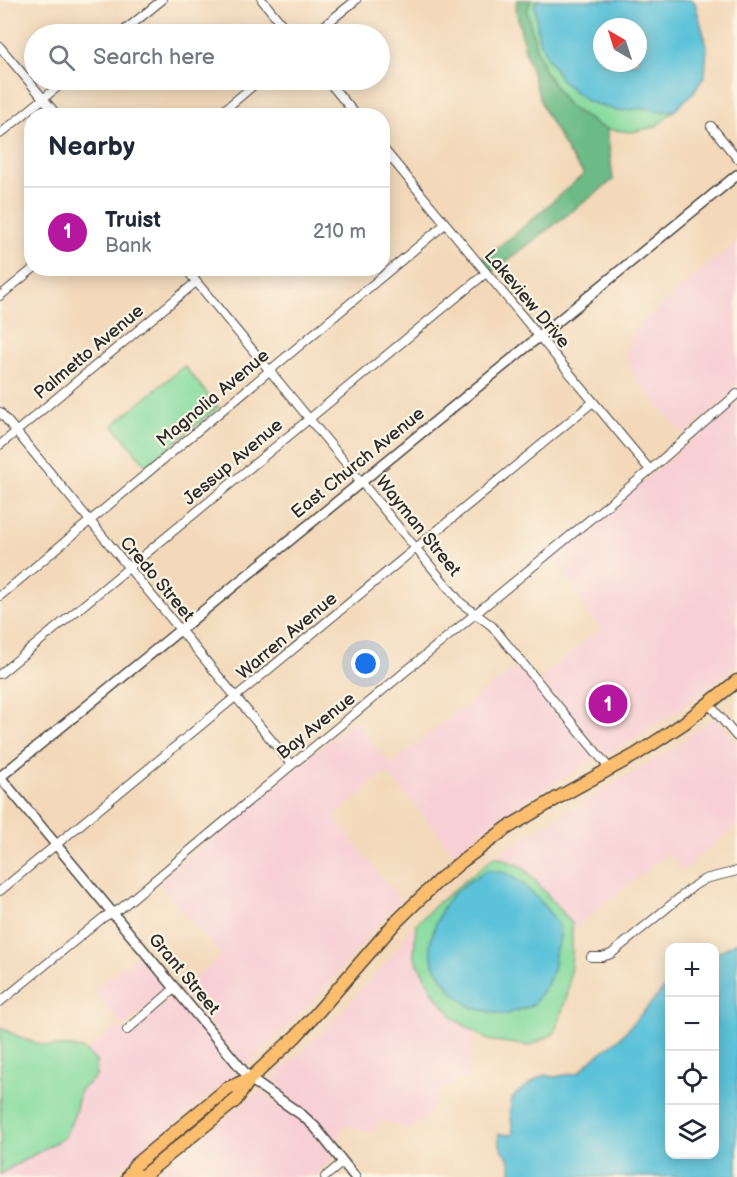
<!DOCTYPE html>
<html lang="en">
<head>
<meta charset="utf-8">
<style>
	body { margin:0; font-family:"Balsamiq Sans",sans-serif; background:#f6f6f7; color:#1f2937 }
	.controls { position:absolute; right:18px; bottom:18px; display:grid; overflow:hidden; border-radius:12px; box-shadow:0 3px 15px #0003 }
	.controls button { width:54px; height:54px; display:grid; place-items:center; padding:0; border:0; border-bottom:2px solid #e0e1e3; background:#fff; color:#1f2937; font:30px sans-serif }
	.compass { position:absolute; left:593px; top:18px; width:54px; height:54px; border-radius:50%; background:#fff; box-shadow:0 3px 15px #0003; rotate:321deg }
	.you { position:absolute; left:366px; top:664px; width:21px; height:21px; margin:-15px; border:4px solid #fff; border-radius:50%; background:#1a73e8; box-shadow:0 0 0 9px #1a73e833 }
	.badge { display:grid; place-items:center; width:39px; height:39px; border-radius:50%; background:#b5179e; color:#fff; font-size:20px; font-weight:700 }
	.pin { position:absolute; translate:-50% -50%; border:3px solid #fff; box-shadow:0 2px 6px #0006 }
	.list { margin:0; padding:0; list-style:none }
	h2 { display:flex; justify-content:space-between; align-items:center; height:78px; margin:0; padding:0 24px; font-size:26px }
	h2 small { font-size:20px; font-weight:400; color:#747a83 }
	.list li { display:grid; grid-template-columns:39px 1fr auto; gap:18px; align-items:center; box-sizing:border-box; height:90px; padding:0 24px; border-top:2px solid #e0e1e3 }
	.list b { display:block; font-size:22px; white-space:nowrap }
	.list p { margin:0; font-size:20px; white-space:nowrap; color:#747a83 }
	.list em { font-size:20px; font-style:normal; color:#747a83 }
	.icon { flex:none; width:33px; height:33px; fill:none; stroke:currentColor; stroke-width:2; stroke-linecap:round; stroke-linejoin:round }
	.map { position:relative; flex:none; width:737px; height:1177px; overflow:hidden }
	.search { position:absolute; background:#fff; box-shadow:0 3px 15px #0003; left:24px; top:24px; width:366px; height:66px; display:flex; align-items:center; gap:15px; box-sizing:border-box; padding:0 21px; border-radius:33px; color:#747a83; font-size:22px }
	.panel { position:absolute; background:#fff; box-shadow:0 3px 15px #0003; left:24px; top:108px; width:366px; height:168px; border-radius:24px }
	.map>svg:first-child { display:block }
	.built { fill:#f7cfd4 }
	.green { fill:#85db9f; stroke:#588365; stroke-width:1.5 }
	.forest { fill:#6cbb86; stroke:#4c7358; stroke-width:1.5 }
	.water { fill:#5bc2d9; stroke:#437682; stroke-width:1.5; fill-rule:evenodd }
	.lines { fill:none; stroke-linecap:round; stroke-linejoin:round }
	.minor-casing { stroke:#494540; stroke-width:10 }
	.tertiary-casing { stroke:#494540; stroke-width:12 }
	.primary-casing { stroke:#494540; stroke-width:15 }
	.minor { stroke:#fff; stroke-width:8 }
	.tertiary { stroke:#fff; stroke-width:9 }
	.primary { stroke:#fbbd6e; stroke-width:12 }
	.labels { text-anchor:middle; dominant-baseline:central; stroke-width:4.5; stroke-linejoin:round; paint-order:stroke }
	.street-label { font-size:18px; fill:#2b2b2b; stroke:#fcf5e5 }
</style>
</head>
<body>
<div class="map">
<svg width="737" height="1177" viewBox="0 0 737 1177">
	<rect width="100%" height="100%" fill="#fcf5e5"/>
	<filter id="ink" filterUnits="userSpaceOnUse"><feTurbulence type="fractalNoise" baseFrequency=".0167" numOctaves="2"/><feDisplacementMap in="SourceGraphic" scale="12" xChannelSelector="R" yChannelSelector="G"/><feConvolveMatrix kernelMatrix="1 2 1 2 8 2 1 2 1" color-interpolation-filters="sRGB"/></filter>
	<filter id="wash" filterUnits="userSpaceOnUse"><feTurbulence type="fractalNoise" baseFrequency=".008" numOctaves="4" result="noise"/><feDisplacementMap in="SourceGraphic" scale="24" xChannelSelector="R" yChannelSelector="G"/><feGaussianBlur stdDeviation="1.35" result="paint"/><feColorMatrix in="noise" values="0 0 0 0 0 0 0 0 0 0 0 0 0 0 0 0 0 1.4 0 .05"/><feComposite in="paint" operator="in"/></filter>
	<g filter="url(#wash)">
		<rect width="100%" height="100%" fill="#f3d9ba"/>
		<path class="built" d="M737 243V388L684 435 634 377 625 353 635 329 707 266Z
			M737 400V665L699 696 643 734 604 756 540 678 600 629 553 556 656 471Z
			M519 665 597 759 582 767 506 814 454 853 388 773 378 778 334 817 401 901 383 919 325 988 273 1041 245 1066 180 990 221 956 158 883 354 720 391 765 438 727Z
			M715 717 737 743V825L682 871 668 853 572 930V922L495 856 675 747Z
			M416 924 414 957 432 990 454 1019 477 1033 473 1049 468 1061 469 1076 440 1091 427 1118 407 1130 381 1119 373 1133 343 1124 337 1148 266 1085 319 1035 356 996 391 957 409 929Z
			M140 953 168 988 121 1029 127 1036 174 995 239 1071 111 1177H0V1174L65 1137 75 1113 80 1090 96 1061 86 1052 121 1024 93 990Z
			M260 1090 300 1118 312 1130 334 1157 315 1177H151Z"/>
		<path class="green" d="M531 0H538L535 4 618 111 646 108 661 112 675 110 655 127 631 132 607 129 599 126 568 106 545 72 536 48 527 11Z
			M184 366 218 407 147 466 113 425Z
			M495 856 523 867 572 923V954L568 993 554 1034 529 1046 488 1040 454 1019 432 990 414 956 416 924 438 903Z
			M1 1028 26 1040 47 1046 72 1047 84 1050 96 1061V1077L80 1090 75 1113 65 1137 0 1174Z"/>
		<path class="forest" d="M517 0H531L527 11 536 48 545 72 568 106 599 126 607 129 613 180 491 273 480 260 514 235 584 174 568 153 543 108 526 55 516 10Z"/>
		<path class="water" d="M538 0H693L695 3 707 46 705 75 693 93 675 110 661 112 646 108 618 111 587 101 563 82 547 57 538 37 535 4ZM602 27H638V63H602Z
			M487 870 506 873 522 883 543 904 558 924 560 937 555 952 554 966 548 983 533 1005 504 1015 473 1008 454 994 433 964 430 943 435 926 442 909 452 895 468 882Z
			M737 942V1177H511C511 1172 512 1166 510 1162 506 1151 496 1147 499 1134L510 1135 513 1133 510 1110 512 1099 516 1094 540 1077 545 1075 554 1077 578 1073 595 1057 620 1038 669 983 670 1154H714L715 954Z"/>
	</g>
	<g filter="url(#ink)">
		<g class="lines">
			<defs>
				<path id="minor" d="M262 0 290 34
					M120 34 162 0
					M314 34 356 0
					M0 47 58 116
					M327 80 357 116
					M217 116 260 80
					M711 126 737 158
					M0 134 66 80
					M382 147 650 470
					M185 268 461 603 492 626 610 769
					M0 296 34 268
					M0 412 292 765
					M0 445 196 282
					M0 596 445 224
					M0 674 486 273
					M709 704 737 737
					M0 891 593 402
					M591 957H602L611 954 695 885 705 879 737 871
					M0 1002 104 917 120 909 287 769 650 470 737 394
					M127 1030 174 989
					M325 1177 343 1162"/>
				<path id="tertiary" d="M0 777 737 175
					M0 777 250 1079 302 1115 315 1127 355 1177"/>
				<path id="primary" d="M128 1177 136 1164 228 1088 249 1079
					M138 1177 144 1175 236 1100 250 1079 296 1036 317 1013 394 924 438 881 461 862 507 828 559 797 635 755 660 739 684 723 737 681"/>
			</defs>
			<use href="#minor" class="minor-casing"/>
			<use href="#tertiary" class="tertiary-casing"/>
			<use href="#primary" class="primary-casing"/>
			<use href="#minor" class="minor"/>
			<use href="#tertiary" class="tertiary"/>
			<use href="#primary" class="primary"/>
		</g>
	</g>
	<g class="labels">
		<g class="street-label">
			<text transform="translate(527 299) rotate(50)">Lakeview Drive</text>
			<text transform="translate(89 352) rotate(-40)">Palmetto Avenue</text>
			<text transform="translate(213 398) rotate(-40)">Magnolia Avenue</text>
			<text transform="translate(233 462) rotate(-40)">Jessup Avenue</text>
			<text transform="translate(358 463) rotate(-39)">East Church Avenue</text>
			<text transform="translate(418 526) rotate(51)">Wayman Street</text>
			<text transform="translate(157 579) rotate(50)">Credo Street</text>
			<text transform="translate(287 636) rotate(-40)">Warren Avenue</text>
			<text transform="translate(316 726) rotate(-39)">Bay Avenue</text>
			<text transform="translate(184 974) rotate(50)">Grant Street</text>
		</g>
	</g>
</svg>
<div class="controls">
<button>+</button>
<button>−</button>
<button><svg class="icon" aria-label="locate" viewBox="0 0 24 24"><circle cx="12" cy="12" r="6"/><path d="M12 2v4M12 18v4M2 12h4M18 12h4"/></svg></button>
<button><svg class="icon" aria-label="layers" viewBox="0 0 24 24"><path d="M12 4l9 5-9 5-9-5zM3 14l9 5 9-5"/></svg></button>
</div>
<svg class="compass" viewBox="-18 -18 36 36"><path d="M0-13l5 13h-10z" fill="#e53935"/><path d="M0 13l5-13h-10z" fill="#747a83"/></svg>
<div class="you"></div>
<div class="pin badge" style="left:608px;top:704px">1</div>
<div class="search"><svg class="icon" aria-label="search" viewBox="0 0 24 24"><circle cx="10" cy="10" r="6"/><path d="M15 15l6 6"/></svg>Search here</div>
<section class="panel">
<h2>Nearby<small></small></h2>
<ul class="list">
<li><span class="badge">1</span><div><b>Truist</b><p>Bank</p></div><em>210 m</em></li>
</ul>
</section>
</div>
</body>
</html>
